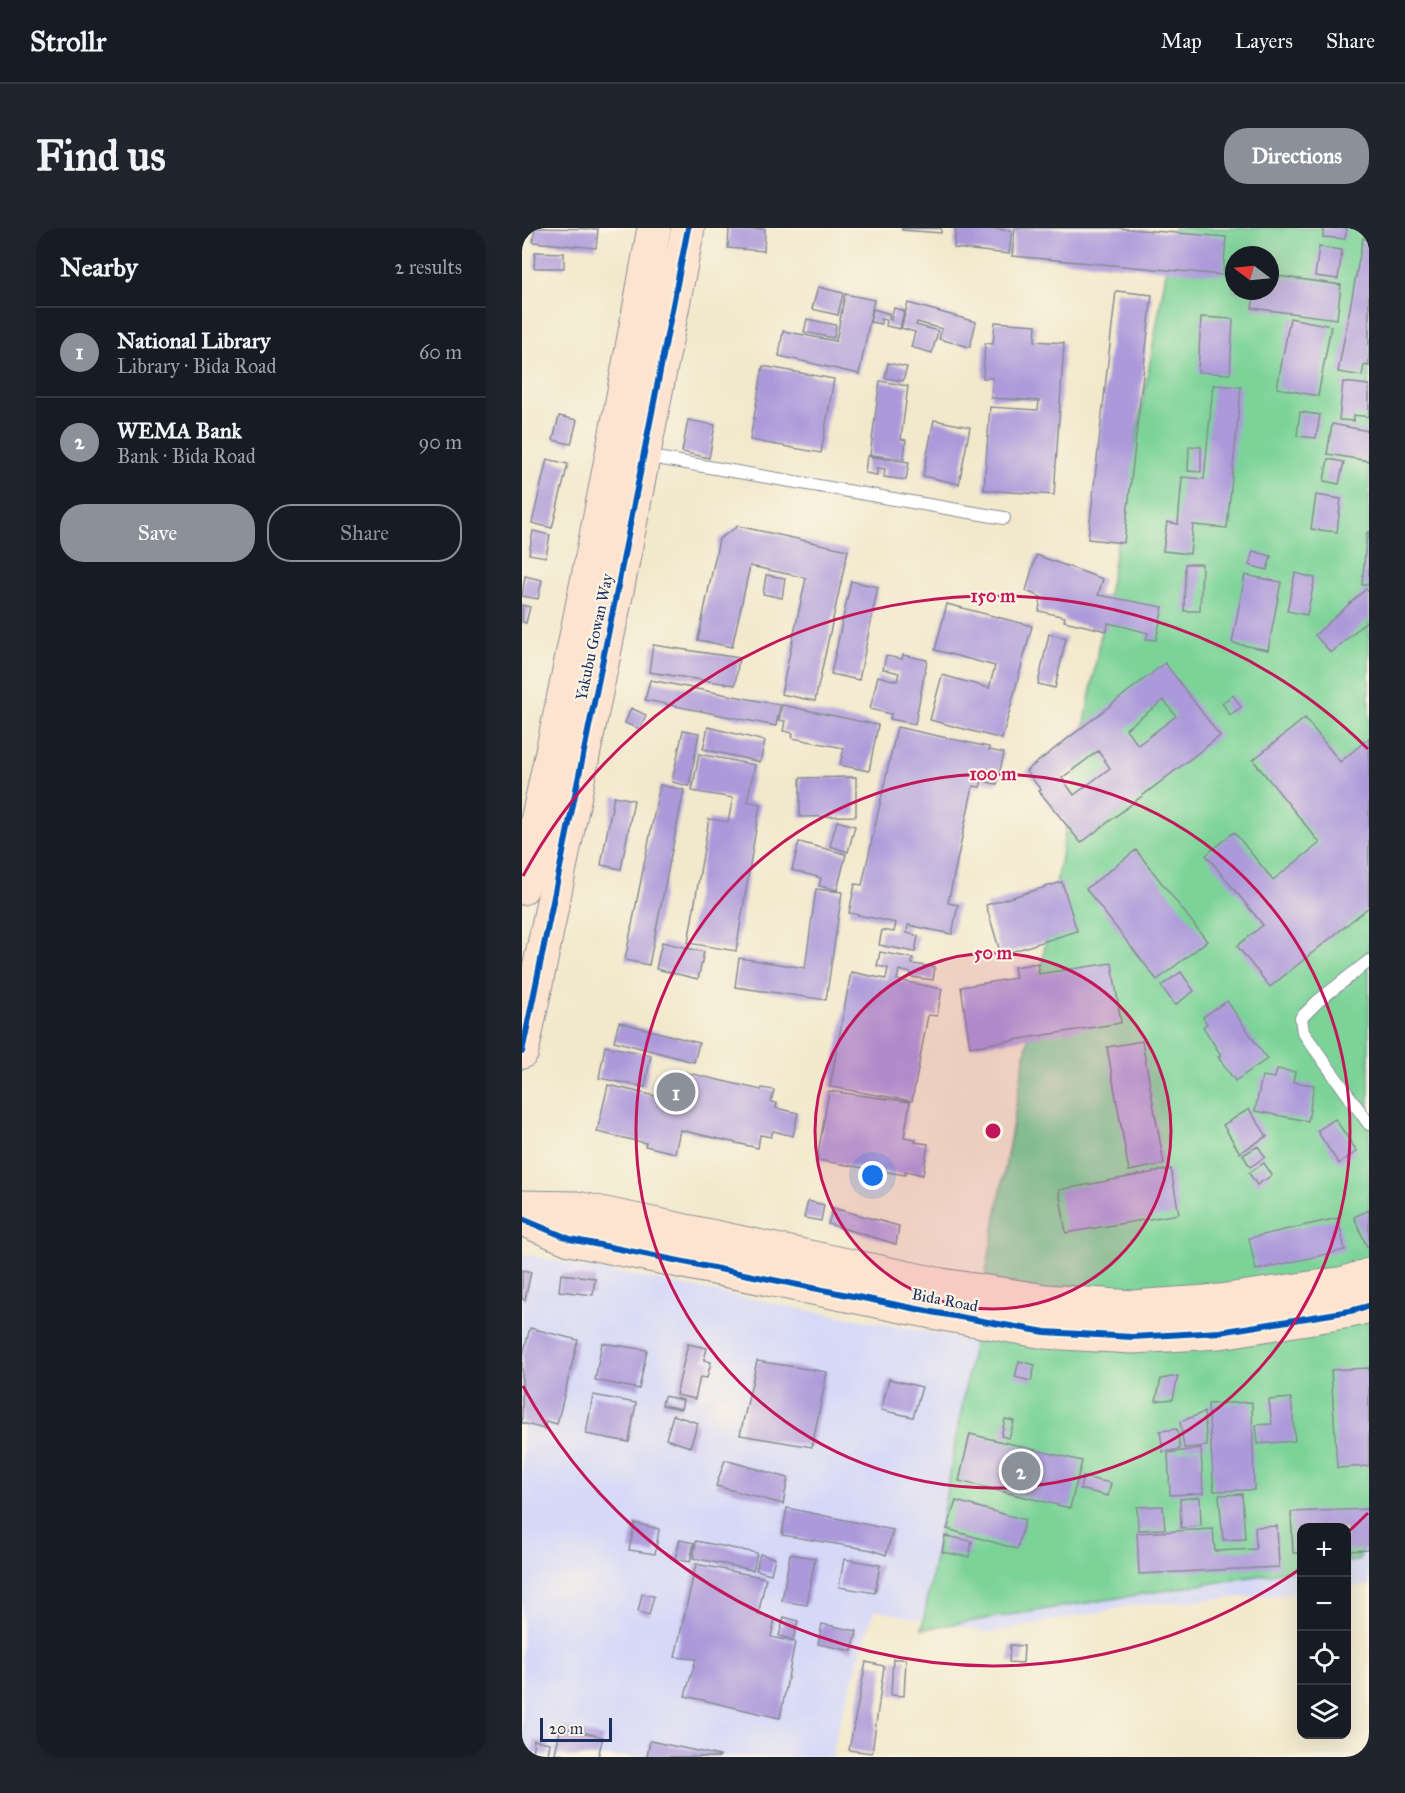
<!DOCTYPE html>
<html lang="en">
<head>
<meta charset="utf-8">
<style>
	body { margin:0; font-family:"IM FELL Great Primer",serif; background:#20242c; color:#f1f3f6 }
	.controls { position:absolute; right:18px; bottom:18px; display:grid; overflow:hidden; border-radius:12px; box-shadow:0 6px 24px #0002 }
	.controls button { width:54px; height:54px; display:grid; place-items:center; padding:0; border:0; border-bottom:2px solid #363941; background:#171b24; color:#f1f3f6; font:30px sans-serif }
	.compass { position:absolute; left:703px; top:18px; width:54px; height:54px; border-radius:50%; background:#171b24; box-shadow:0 6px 24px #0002; rotate:286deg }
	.scale { position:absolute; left:18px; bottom:15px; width:72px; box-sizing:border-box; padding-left:6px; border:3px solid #1b2f5e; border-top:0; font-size:16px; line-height:21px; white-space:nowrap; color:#1b2f5e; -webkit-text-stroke:4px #fcf5e5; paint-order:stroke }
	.you { position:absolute; left:351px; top:948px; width:21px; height:21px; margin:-15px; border:4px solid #fff; border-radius:50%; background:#1a73e8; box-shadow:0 0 0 9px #1a73e833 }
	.badge { display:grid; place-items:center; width:39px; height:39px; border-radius:50%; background:#8c9099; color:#fff; font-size:20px; font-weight:700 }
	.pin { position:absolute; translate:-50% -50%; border:3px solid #fff; box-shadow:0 2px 6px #0006 }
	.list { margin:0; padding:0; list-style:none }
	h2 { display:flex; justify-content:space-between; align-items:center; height:78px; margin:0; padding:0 24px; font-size:26px }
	h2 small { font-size:20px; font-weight:400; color:#9ea1a6 }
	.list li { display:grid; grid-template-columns:39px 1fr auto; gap:18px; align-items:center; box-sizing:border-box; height:90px; padding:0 24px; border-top:2px solid #363941 }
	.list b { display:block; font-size:22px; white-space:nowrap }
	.list p { margin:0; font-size:20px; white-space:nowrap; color:#9ea1a6 }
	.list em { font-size:20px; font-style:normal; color:#9ea1a6 }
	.actions { display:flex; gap:12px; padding:18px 24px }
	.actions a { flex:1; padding:14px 0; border:2px solid #8c9099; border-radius:24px; text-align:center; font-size:21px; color:#8c9099 }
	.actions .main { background:#8c9099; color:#fff }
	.icon { flex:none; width:33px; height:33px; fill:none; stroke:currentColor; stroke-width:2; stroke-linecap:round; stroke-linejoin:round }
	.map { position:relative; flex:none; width:847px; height:1529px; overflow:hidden; border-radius:24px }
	header { display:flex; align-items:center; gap:36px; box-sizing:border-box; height:84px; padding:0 30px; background:#171b24; border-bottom:2px solid #363941 }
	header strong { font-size:28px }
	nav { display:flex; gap:33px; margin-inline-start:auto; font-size:21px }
	.intro { display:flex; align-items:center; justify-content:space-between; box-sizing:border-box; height:144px; padding:0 36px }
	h1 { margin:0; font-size:42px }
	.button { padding:15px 27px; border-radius:24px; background:#8c9099; color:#fff; font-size:21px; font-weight:700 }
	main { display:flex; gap:36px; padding:0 36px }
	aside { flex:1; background:#171b24; border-radius:24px; box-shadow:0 6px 24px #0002 }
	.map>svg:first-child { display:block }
	.built { fill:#d6d8f8 }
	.green { fill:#7bd398; stroke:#4b817b; stroke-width:1.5; fill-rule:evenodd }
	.building { fill:#ac99da; fill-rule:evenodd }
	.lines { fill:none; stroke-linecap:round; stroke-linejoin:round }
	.lane-casing { stroke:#868c95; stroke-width:14 }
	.secondary-casing { stroke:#868c95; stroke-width:35 }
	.lane { stroke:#fff; stroke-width:12 }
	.secondary { stroke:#fde4d1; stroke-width:33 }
	.cycleway-casing { stroke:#fcf5e5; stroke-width:10 }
	.cycleway { stroke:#0057b8; stroke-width:6 }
	.ring { fill:none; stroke:#c2185b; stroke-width:3 }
	.labels { text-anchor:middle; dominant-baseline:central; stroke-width:4.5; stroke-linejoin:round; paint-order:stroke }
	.street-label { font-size:16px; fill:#1b2f5e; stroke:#fcf5e5 }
	.centre { fill:#c2185b; stroke:#fcf5e5; stroke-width:3 }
	.ring-label { font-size:18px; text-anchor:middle; font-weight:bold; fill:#c2185b; stroke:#fcf5e5; stroke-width:4.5; stroke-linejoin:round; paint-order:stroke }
</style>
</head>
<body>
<header>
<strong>Strollr</strong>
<nav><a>Map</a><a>Layers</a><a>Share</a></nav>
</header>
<div class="intro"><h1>Find us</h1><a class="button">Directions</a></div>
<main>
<aside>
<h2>Nearby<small>2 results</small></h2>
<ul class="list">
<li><span class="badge">1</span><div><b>National Library</b><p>Library · Bida Road</p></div><em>60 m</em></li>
<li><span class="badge">2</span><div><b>WEMA Bank</b><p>Bank · Bida Road</p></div><em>90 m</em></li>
</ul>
<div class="actions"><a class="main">Save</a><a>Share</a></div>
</aside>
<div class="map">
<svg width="847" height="1529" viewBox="0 0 847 1529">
	<rect width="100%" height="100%" fill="#fcf5e5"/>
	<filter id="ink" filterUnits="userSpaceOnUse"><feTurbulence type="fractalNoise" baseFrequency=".0167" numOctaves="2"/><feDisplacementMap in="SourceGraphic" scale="12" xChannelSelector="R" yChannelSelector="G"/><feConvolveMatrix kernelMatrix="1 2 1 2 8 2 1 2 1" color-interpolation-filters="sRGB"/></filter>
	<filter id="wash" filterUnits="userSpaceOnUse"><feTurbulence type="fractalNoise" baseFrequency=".008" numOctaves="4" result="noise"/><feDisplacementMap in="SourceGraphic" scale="24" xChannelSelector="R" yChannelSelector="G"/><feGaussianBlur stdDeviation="1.35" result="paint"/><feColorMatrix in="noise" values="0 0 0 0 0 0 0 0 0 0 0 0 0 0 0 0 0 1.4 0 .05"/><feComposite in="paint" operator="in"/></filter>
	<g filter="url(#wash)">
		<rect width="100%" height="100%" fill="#f2e8cc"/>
		<path class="built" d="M0 1026 295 1084 541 1128 847 1103V1357L825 1360 824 1300H780L779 1365 613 1377 469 1405 352 1382 310 1520 312 1529H0Z"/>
		<path class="green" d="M652 0H847V1302L837 1332 825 1334 824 1300H780L779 1341 400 1401ZM712 27H748V63H712Z"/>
		<g id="blocks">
			<path class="building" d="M13 0 76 1 74 20 11 14Z
				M207 0 243 1 242 23 206 20Z
				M380 0H419V5L380 2Z
				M434 0H468L490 3 487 26 432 20Z
				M493 0H595L704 9 701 47 490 28Z
				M802 0H825L823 11 801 9Z
				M841 10 847 12V138L842 137 840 148 816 144Z
				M797 19 820 22 816 51 793 48Z
				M13 24 42 25V40H12Z
				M748 47 819 57 815 91 730 80 733 63H748Z
				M296 59 321 65 316 87 290 81Z
				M594 63 630 67 602 315 566 311Z
				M323 66 352 72 337 146 257 128 261 103 314 113Z
				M386 75 454 94 448 119 417 111 420 101 395 94 394 97 416 103 410 125 389 119 393 104 379 100Z
				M372 80 382 83 378 101 364 98 365 92 359 91V96L348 94 351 81 368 86 367 91 369 92Z
				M679 89 711 91 708 146 676 144Z
				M768 90 809 98 796 168 755 160Z
				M285 91 314 97 312 110 282 104Z
				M473 94 514 97 513 113 542 115 532 267 462 262 468 179 516 182 517 173 469 170 471 150H461L463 115 471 116Z
				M366 135 385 139 381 153 363 150Z
				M241 138 312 151 299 225 228 212Z
				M358 153 386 158 379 211 384 212 382 231 348 227Z
				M821 154 847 157V189L832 187V193L817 192Z
				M691 157 719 159 705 300 671 297 668 326 641 323 645 294 656 296 660 249 682 251Z
				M778 184 798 187 794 210 775 208Z
				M37 188 55 192 49 216 31 212Z
				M166 192 193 197 187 230 160 224Z
				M412 192 448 199 437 256 401 248Z
				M810 196 847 203V233L805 226Z
				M667 218 679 219V244L666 243Z
				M345 228 387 234 384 252 362 249 363 241 355 240V247L343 245Z
				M25 231 46 236 30 300 10 295Z
				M806 231 822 234 817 256 802 253Z
				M794 267 819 271 815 304 789 301Z
				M216 298 326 322 293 473 259 466 284 350 228 338 210 419 176 412 197 311Z
				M11 303 28 307 24 329 7 326Z
				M845 304H847V357H840Z
				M731 323 749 328 745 342 727 337Z
				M514 327 581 351 576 367 641 379 634 412 624 411 626 405 604 399 586 395 585 403 542 393 543 389 517 383 519 369 504 363Z
				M663 336H680L678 383H662Z
				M773 345 793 350 785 387 765 383Z
				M244 347 263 350 260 370 241 366Z
				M723 347 759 354 746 422 710 415Z
				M3 348 20 352 16 371 0 368Z
				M329 353 356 359 337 452 309 446Z
				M844 361 847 364V391L809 425 793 407Z
				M425 376 510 398 480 511 408 492 420 447 467 460 473 438 413 422Z
				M0 377 8 379 4 395 0 394Z
				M527 406 544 410 533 460 516 456Z
				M131 417 217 430 213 457 127 444Z
				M381 427 405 432 393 496 368 491 369 486 348 481 356 448 375 453 377 445 361 441 364 428 380 431Z
				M643 435 698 508 559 615 517 563 519 562 504 543ZM642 472 654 488 616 517 604 501ZM576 523 588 540 552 567 540 550Z
				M128 452 258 477 254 498 123 472Z
				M711 467 719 479 708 487 700 475Z
				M260 477 356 497 347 543 318 537 322 520 270 510 271 505 261 503 263 493 257 492Z
				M109 480 124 487 118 501 103 495Z
				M783 490 818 534 847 510V679L748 759 715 718 741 697 684 627 712 604 751 652 798 615 731 532Z
				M186 499 243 513 238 534 181 521Z
				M375 499 467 519V522L482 525 475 556 460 553 458 559 451 558 426 675 436 677 430 706 386 697 385 705 396 708 393 724 357 717 360 702 372 704 374 695 327 685 333 656 340 657Z
				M161 502 177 505 167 558 150 554Z
				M177 526 233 537 225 573 238 576 214 723 166 715 187 591 206 594 211 570 170 563Z
				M334 549V588L278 589V550Z
				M138 557 162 562 127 737 103 732Z
				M92 568 112 572 99 641 79 637Z
				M315 593 333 598 326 624 308 618Z
				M277 614 324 626 315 662 297 658 299 650 270 642Z
				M614 622 685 713 635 752 564 661Z
				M540 654 555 703 479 727 464 677Z
				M294 661 320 664 304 772 213 759 217 730 283 740Z
				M140 714 182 724 176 751 134 741Z
				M358 724 391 730 390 736 413 739 411 752 389 749V745L377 742 375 752 420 761 415 788 406 787 390 873 308 859 329 744 364 751 366 740 355 738Z
				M516 735 517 746 590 735 599 795 448 819 439 759 494 750 492 739Z
				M659 744 672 763 653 777 639 758Z
				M705 773 745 831 713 853 696 829 699 827 681 799 685 796 681 789Z
				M97 794 177 815 172 834 92 813Z
				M620 813 642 936 607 943 585 819Z
				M83 818 129 827 123 859 77 850Z
				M755 841 773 844 771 854 792 857 786 893 733 883 740 848 753 850Z
				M162 844 239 862 240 860 252 862 249 874 255 875 254 880 276 885 271 908 251 903 249 909 238 907 236 920 158 902 153 925 123 918 124 915 75 904 86 857 155 873Z
				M307 863 388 874 382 909 394 911 393 914 406 916 401 947 384 943 383 947 295 932Z
				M727 881 745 908 718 925 701 897Z
				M813 891 835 923 817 936 795 903Z
				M736 918 743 929 728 939 721 927Z
				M742 935 750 947 735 957 727 945Z
				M649 941 657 986 544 1005 537 962Z
				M286 973 302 977 299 993 282 990Z
				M311 980 377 998 374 1016 306 996Z
				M847 982V1018L845 1019 832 989Z
				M816 990 823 1022 734 1042 727 1010Z
				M0 1042 9 1044 3 1072 0 1071Z
				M39 1046 73 1050 71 1067 37 1063Z
				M8 1100 56 1112 35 1196 24 1193 22 1201 0 1195V1131Z
				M80 1115 125 1122 117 1161 73 1152Z
				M166 1116 185 1120 182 1132 189 1134 185 1150 178 1149 173 1171 154 1167Z
				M235 1133 305 1144 290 1219 218 1207Z
				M497 1133 513 1137 509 1153 493 1149Z
				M847 1140V1238L815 1240 809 1142Z
				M656 1148 651 1171 634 1173 639 1151Z
				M367 1151 400 1159 391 1189 359 1182Z
				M71 1167 114 1175 107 1214 64 1206Z
				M142 1168 161 1172 159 1181 140 1177Z
				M769 1170 773 1213 736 1216 734 1197 750 1196 747 1172Z
				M730 1174 732 1262 692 1263 686 1176Z
				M682 1184 685 1218 662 1220 658 1194Z
				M151 1187 176 1195 168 1219 144 1211Z
				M483 1191 492 1193 487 1210 479 1208Z
				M655 1201 658 1221 641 1224 638 1203Z
				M448 1206 560 1233 548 1280 437 1253Z
				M679 1220 681 1265 648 1267 646 1225Z
				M203 1232 266 1250 261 1276 194 1258Z
				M561 1249 589 1255 586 1268 558 1261Z
				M720 1266 723 1311 701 1312 697 1267Z
				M678 1269 679 1298 659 1300 658 1271Z
				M434 1273 503 1292 495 1321 425 1301Z
				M641 1278 643 1301 616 1302 615 1279Z
				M265 1280 371 1302 364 1327 350 1322 260 1307Z
				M847 1281V1322L824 1323V1300H780V1325H771L769 1284Z
				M113 1295 137 1301 133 1326 107 1322Z
				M755 1298 757 1339 617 1346 615 1305 691 1301 693 1323 734 1321 733 1299Z
				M423 1308 450 1313 447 1329 420 1324Z
				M158 1312 172 1315 168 1334 153 1331Z
				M174 1313 235 1325 231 1342 171 1330Z
				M238 1326 253 1330 249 1346 234 1342Z
				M268 1326 293 1330 285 1377 260 1373Z
				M322 1331 358 1337 353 1365 317 1359Z
				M174 1336 244 1350 236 1387 253 1391 249 1409 273 1414 258 1490 163 1468 174 1431 153 1429Z
				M120 1366 132 1368 127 1387 116 1384Z
				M262 1389 276 1393 271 1412 257 1408Z
				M300 1396 335 1403 330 1423 296 1416Z
				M488 1417 502 1418 501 1435 487 1434Z
				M371 1431H384L382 1468 369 1467Z
				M344 1434 362 1438 350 1525 327 1522Z
				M39 1499 81 1509 76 1529H48L33 1525Z
				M12 1512 28 1515 26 1527 10 1525Z
				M128 1513 198 1528 197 1529H125Z"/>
		</g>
	</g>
	<g filter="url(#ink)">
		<use href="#blocks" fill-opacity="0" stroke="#868c95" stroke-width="1.5"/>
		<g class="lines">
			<defs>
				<path id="lane" d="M123 228 482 290
					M847 733 796 773 779 790 781 804 847 896"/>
				<path id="secondary" d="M0 660C50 441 92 221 132 0
					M0 824 96 358 166 0
					M0 979 55 980 420 1057 524 1073 611 1079 698 1073 823 1055 847 1047
					M0 991 48 1011 415 1085 523 1104 610 1109 698 1104 828 1083 847 1078"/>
			</defs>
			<use href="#lane" class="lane-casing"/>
			<use href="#secondary" class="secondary-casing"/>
			<use href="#lane" class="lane"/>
			<use href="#secondary" class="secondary"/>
			<defs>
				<path id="cycleway" d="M0 824 96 358 166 0
					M0 991 48 1011 415 1085 523 1104 610 1109 698 1104 828 1083 847 1078"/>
			</defs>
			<use href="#cycleway" class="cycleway-casing"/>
			<use href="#cycleway" class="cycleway"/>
		</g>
	</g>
	<circle cx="471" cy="903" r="178" fill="#c2185b" fill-opacity=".12"/>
	<g class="ring">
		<circle cx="471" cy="903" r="178"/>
		<circle cx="471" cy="903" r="357"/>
		<path d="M846 1285A535 535 0 0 1 826 1304M778 1341A535 535 0 0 1 1 1158M1 648A535 535 0 0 1 846 521"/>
	</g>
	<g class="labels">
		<g class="street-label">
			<text transform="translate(72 409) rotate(-78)">Yakubu Gowan Way</text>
			<text transform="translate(423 1072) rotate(11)">Bida Road</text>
		</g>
	</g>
	<circle cx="471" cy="903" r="9" class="centre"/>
	<g class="ring-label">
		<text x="471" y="374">150 m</text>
		<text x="471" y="552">100 m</text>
		<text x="471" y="731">50 m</text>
	</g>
</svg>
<div class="controls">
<button>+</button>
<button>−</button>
<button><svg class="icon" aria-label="locate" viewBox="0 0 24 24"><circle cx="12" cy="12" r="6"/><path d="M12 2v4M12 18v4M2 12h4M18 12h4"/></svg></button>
<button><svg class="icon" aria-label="layers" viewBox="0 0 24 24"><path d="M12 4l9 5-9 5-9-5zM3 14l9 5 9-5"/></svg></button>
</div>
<svg class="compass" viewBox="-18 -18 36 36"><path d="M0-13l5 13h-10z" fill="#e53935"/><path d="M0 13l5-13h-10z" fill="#9ea1a6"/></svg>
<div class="scale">20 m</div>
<div class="you"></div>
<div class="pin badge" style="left:154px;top:864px">1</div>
<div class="pin badge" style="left:499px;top:1243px">2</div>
</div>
</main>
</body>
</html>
